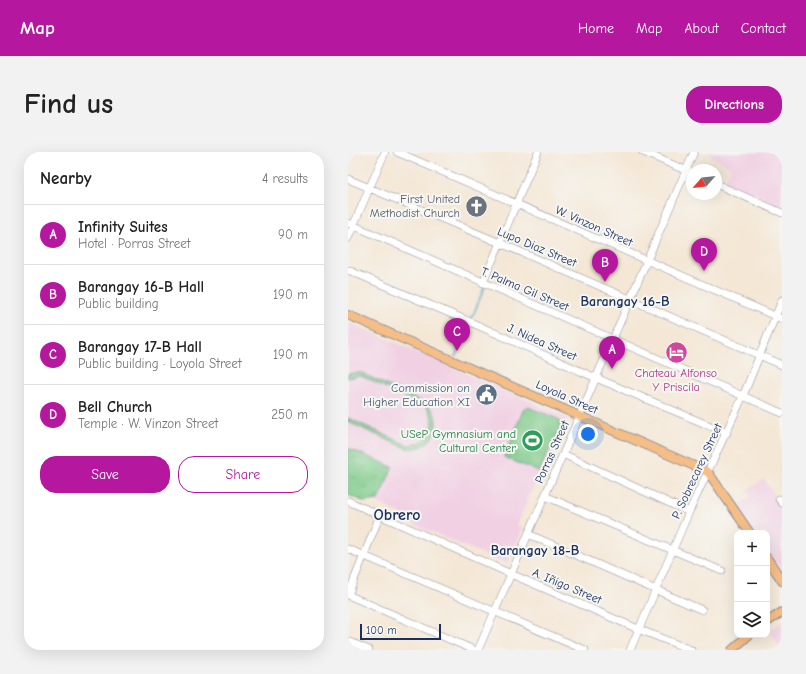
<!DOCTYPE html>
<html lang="en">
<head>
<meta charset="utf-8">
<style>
	body { margin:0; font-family:"Comic Neue",sans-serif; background:#f2f2f2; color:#222 }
	.controls { position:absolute; right:12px; bottom:12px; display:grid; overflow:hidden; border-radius:8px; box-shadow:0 4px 16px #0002 }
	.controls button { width:36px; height:36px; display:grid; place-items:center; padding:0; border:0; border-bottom:1px solid #e0e0e0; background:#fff; color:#222; font:20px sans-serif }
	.compass { position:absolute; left:338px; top:12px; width:36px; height:36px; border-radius:50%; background:#fff; box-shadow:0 4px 16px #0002; rotate:243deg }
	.scale { position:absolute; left:12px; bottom:10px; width:81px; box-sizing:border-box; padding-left:4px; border:2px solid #1b2f5e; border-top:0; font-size:11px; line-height:14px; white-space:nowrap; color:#1b2f5e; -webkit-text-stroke:3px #f6f6f2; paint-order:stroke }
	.you { position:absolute; left:240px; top:282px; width:14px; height:14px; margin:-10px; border:3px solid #fff; border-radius:50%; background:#1a73e8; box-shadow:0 0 0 6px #1a73e833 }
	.badge { display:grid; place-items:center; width:26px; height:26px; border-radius:50%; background:#b5179e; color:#fff; font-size:13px; font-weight:700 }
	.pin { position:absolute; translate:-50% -33px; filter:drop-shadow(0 1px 2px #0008) }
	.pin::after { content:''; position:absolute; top:21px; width:14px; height:12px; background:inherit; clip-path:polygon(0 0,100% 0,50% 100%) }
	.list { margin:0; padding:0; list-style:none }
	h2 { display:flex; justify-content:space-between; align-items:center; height:52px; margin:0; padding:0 16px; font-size:17px }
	h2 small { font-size:13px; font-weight:400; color:#767676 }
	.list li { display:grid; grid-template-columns:26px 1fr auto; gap:12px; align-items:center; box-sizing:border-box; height:60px; padding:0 16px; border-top:1px solid #e0e0e0 }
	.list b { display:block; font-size:15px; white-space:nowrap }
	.list p { margin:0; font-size:13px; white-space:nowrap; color:#767676 }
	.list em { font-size:13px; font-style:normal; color:#767676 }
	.actions { display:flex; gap:8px; padding:12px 16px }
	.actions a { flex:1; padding:9px 0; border:1px solid #b5179e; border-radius:16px; text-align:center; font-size:14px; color:#b5179e }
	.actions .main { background:#b5179e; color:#fff }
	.icon { flex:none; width:22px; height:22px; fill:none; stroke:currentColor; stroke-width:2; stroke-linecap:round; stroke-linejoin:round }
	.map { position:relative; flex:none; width:434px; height:498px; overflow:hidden; border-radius:16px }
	header { display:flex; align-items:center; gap:24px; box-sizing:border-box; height:56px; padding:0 20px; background:#b5179e; color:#fff }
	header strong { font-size:19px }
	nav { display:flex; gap:22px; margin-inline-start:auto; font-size:14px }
	.intro { display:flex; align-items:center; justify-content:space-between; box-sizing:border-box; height:96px; padding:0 24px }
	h1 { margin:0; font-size:28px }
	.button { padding:10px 18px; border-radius:16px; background:#b5179e; color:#fff; font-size:14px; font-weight:700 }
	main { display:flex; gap:24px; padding:0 24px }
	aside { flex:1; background:#fff; border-radius:16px; box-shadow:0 4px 16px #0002 }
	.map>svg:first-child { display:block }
	.built { fill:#f1d0e3 }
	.grass { fill:url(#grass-tufts); stroke:#4c7c72 }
	.pitch { fill:#7cc987; stroke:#4c7c72 }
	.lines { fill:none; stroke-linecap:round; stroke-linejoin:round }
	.stream { stroke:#4ea9cc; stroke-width:1.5 }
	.minor-casing { stroke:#888b9a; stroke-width:8 }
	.major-casing { stroke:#888b9a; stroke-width:10 }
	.minor { stroke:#fff; stroke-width:7 }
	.major { stroke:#f6be87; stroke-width:8 }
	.labels { text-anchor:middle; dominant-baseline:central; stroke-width:4; stroke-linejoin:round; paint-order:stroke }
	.worship-label { font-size:12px; fill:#5b616d; stroke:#f6f6f2; text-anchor:end }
	.street-label { font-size:12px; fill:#1b2f5e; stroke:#f6f6f2 }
	.hotel-label { font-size:12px; fill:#b23c85; stroke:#f6f6f2 }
	.service-label { font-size:12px; fill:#4e5e75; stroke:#f6f6f2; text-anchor:end }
	.leisure-label { font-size:12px; fill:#27864d; stroke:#f6f6f2; text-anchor:end }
	.quarter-label { font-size:14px; font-weight:bold; fill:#1b2f5e; stroke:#f6f6f2 }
	.district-label { font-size:16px; font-weight:bold; fill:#1b2f5e; stroke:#f6f6f2 }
</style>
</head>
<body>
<header>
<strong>Map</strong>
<nav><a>Home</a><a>Map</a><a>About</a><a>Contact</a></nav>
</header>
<div class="intro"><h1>Find us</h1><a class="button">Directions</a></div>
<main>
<aside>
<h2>Nearby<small>4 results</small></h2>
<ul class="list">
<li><span class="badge">A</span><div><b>Infinity Suites</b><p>Hotel · Porras Street</p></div><em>90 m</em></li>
<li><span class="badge">B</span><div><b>Barangay 16-B Hall</b><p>Public building</p></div><em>190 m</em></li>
<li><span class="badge">C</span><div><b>Barangay 17-B Hall</b><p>Public building · Loyola Street</p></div><em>190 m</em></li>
<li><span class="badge">D</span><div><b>Bell Church</b><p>Temple · W. Vinzon Street</p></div><em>250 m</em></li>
</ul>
<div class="actions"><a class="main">Save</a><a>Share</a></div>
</aside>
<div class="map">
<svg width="434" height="498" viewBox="0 0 434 498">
	<defs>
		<pattern id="grass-tufts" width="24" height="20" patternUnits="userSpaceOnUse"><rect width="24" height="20" fill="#7cc987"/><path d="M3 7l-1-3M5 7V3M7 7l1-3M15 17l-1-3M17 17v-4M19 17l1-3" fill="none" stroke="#65a472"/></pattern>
	</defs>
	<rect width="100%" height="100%" fill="#f6f6f2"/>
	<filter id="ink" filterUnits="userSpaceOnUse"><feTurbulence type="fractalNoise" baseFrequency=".025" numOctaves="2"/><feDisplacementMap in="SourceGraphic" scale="8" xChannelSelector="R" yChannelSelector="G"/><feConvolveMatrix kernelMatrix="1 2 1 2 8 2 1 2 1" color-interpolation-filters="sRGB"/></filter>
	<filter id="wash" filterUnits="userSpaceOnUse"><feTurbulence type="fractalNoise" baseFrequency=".012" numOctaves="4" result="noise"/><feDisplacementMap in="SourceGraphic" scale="16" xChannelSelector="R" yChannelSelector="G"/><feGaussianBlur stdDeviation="0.9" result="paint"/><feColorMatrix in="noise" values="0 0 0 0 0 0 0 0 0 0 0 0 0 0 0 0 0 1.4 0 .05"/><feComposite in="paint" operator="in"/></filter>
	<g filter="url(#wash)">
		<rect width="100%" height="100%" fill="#f4e7d5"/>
		<path class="built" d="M362 0H434V54L377 30 383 16 361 2Z
			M0 170 220 266 193 331 188 329 169 373 174 376 159 412 60 370 53 362 26 349 17 350 0 343Z
			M416 327 434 355V419L419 397V381H408L390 354 403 345 399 338Z
			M434 470V498L421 479Z"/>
		<path class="grass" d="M0 296 45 315 30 348 17 350 0 343Z"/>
		<path class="pitch" d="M5 221H14L80 253C82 255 84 258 86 261 92 275 84 292 69 296 66 297 63 296 60 297L0 270V266L59 293C81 293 93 273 78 255L13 224 0 226V222Z
			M180 255 210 267 213 273 191 320 156 305 176 256Z"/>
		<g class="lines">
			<path class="stream" d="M124 166 137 134
				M107 205 121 174"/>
		</g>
	</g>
	<g filter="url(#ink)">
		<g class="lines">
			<defs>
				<path id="minor" d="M49 0 434 167
					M295 0 344 21
					M0 27 152 91 434 213
					M368 32 434 61
					M0 71 434 261
					M0 86 37 0
					M0 118 120 169 248 226 379 281
					M135 131 190 0
					M215 302 341 360
					M197 344 374 419
					M431 347 434 351
					M0 349 163 422 290 477 343 498
					M180 382 354 458
					M0 397 237 498
					M0 443 126 498
					M0 443 32 363
					M0 489 21 498
					M130 498 346 0
					M282 498 341 360 395 244 434 148"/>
				<path id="major" d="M0 163 360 320 402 381
					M419 406 434 429
					M419 470 434 460
					M384 498 401 483"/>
			</defs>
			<use href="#minor" class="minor-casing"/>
			<use href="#major" class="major-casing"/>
			<use href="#minor" class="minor"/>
			<use href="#major" class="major"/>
		</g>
	</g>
	<defs>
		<symbol id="church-disc" viewBox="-11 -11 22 22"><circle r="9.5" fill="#6b7280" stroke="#f6f6f2"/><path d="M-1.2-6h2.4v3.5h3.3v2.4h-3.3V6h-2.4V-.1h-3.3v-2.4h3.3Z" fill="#fff"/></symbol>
		<symbol id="hotel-disc" viewBox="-11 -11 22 22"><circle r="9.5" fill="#d1479c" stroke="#f6f6f2"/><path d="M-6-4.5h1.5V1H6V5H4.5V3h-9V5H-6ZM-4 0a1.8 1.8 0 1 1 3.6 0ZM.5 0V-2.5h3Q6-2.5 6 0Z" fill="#fff"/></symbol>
		<symbol id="civic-disc" viewBox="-11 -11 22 22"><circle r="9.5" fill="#5c6f8a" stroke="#f6f6f2"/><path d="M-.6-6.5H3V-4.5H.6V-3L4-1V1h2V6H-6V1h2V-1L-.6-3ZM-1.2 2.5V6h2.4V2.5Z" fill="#fff"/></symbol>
		<symbol id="stadium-disc" viewBox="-11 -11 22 22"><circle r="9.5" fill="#2e9e5b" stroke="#f6f6f2"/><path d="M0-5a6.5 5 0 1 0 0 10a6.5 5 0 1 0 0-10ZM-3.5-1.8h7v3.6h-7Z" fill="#fff"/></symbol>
	</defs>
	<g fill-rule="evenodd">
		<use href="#church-disc" x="116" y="42" width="25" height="25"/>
		<use href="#hotel-disc" x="316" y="188" width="25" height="25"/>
		<use href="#civic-disc" x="126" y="230" width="25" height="25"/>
		<use href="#stadium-disc" x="172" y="276" width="25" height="25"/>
	</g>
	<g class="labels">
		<g class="worship-label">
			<text x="112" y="47">First United<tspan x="112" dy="14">Methodist Church</tspan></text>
		</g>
		<g class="street-label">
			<text transform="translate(246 74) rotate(24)">W. Vinzon Street</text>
			<text transform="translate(189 95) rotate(23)">Lupo Diaz Street</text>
			<text transform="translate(177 137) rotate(23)">T. Palma Gil Street</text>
			<text transform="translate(194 190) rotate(24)">J. Nidea Street</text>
			<text transform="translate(219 245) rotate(24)">Loyola Street</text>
			<text transform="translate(204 300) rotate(-66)">Porras Street</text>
			<text transform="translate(349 319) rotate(-65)">P. Sobrecarey Street</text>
			<text transform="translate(219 434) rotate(23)">A. Iñigo Street</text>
		</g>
		<g class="hotel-label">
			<text x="328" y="221">Chateau Alfonso<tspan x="328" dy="14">Y Priscila</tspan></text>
		</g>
		<g class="service-label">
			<text x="122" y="236">Commission on<tspan x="122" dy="14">Higher Education XI</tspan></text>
		</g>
		<g class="leisure-label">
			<text x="168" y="282">USeP Gymnasium and<tspan x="168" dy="14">Cultural Center</tspan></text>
		</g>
		<g class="quarter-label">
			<text x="277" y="149">Barangay 16-B</text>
			<text x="187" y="398">Barangay 18-B</text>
		</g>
		<g class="district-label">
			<text x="49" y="363">Obrero</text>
		</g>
	</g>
</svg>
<div class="controls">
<button>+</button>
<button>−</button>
<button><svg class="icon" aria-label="layers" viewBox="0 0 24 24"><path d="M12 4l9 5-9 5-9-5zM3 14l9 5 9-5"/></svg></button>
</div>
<svg class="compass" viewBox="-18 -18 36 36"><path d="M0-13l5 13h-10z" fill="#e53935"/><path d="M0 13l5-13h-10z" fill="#767676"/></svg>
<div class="scale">100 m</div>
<div class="you"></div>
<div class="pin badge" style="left:264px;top:217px">A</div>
<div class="pin badge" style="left:257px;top:130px">B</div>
<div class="pin badge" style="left:109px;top:199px">C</div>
<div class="pin badge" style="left:356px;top:119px">D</div>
</div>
</main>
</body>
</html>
